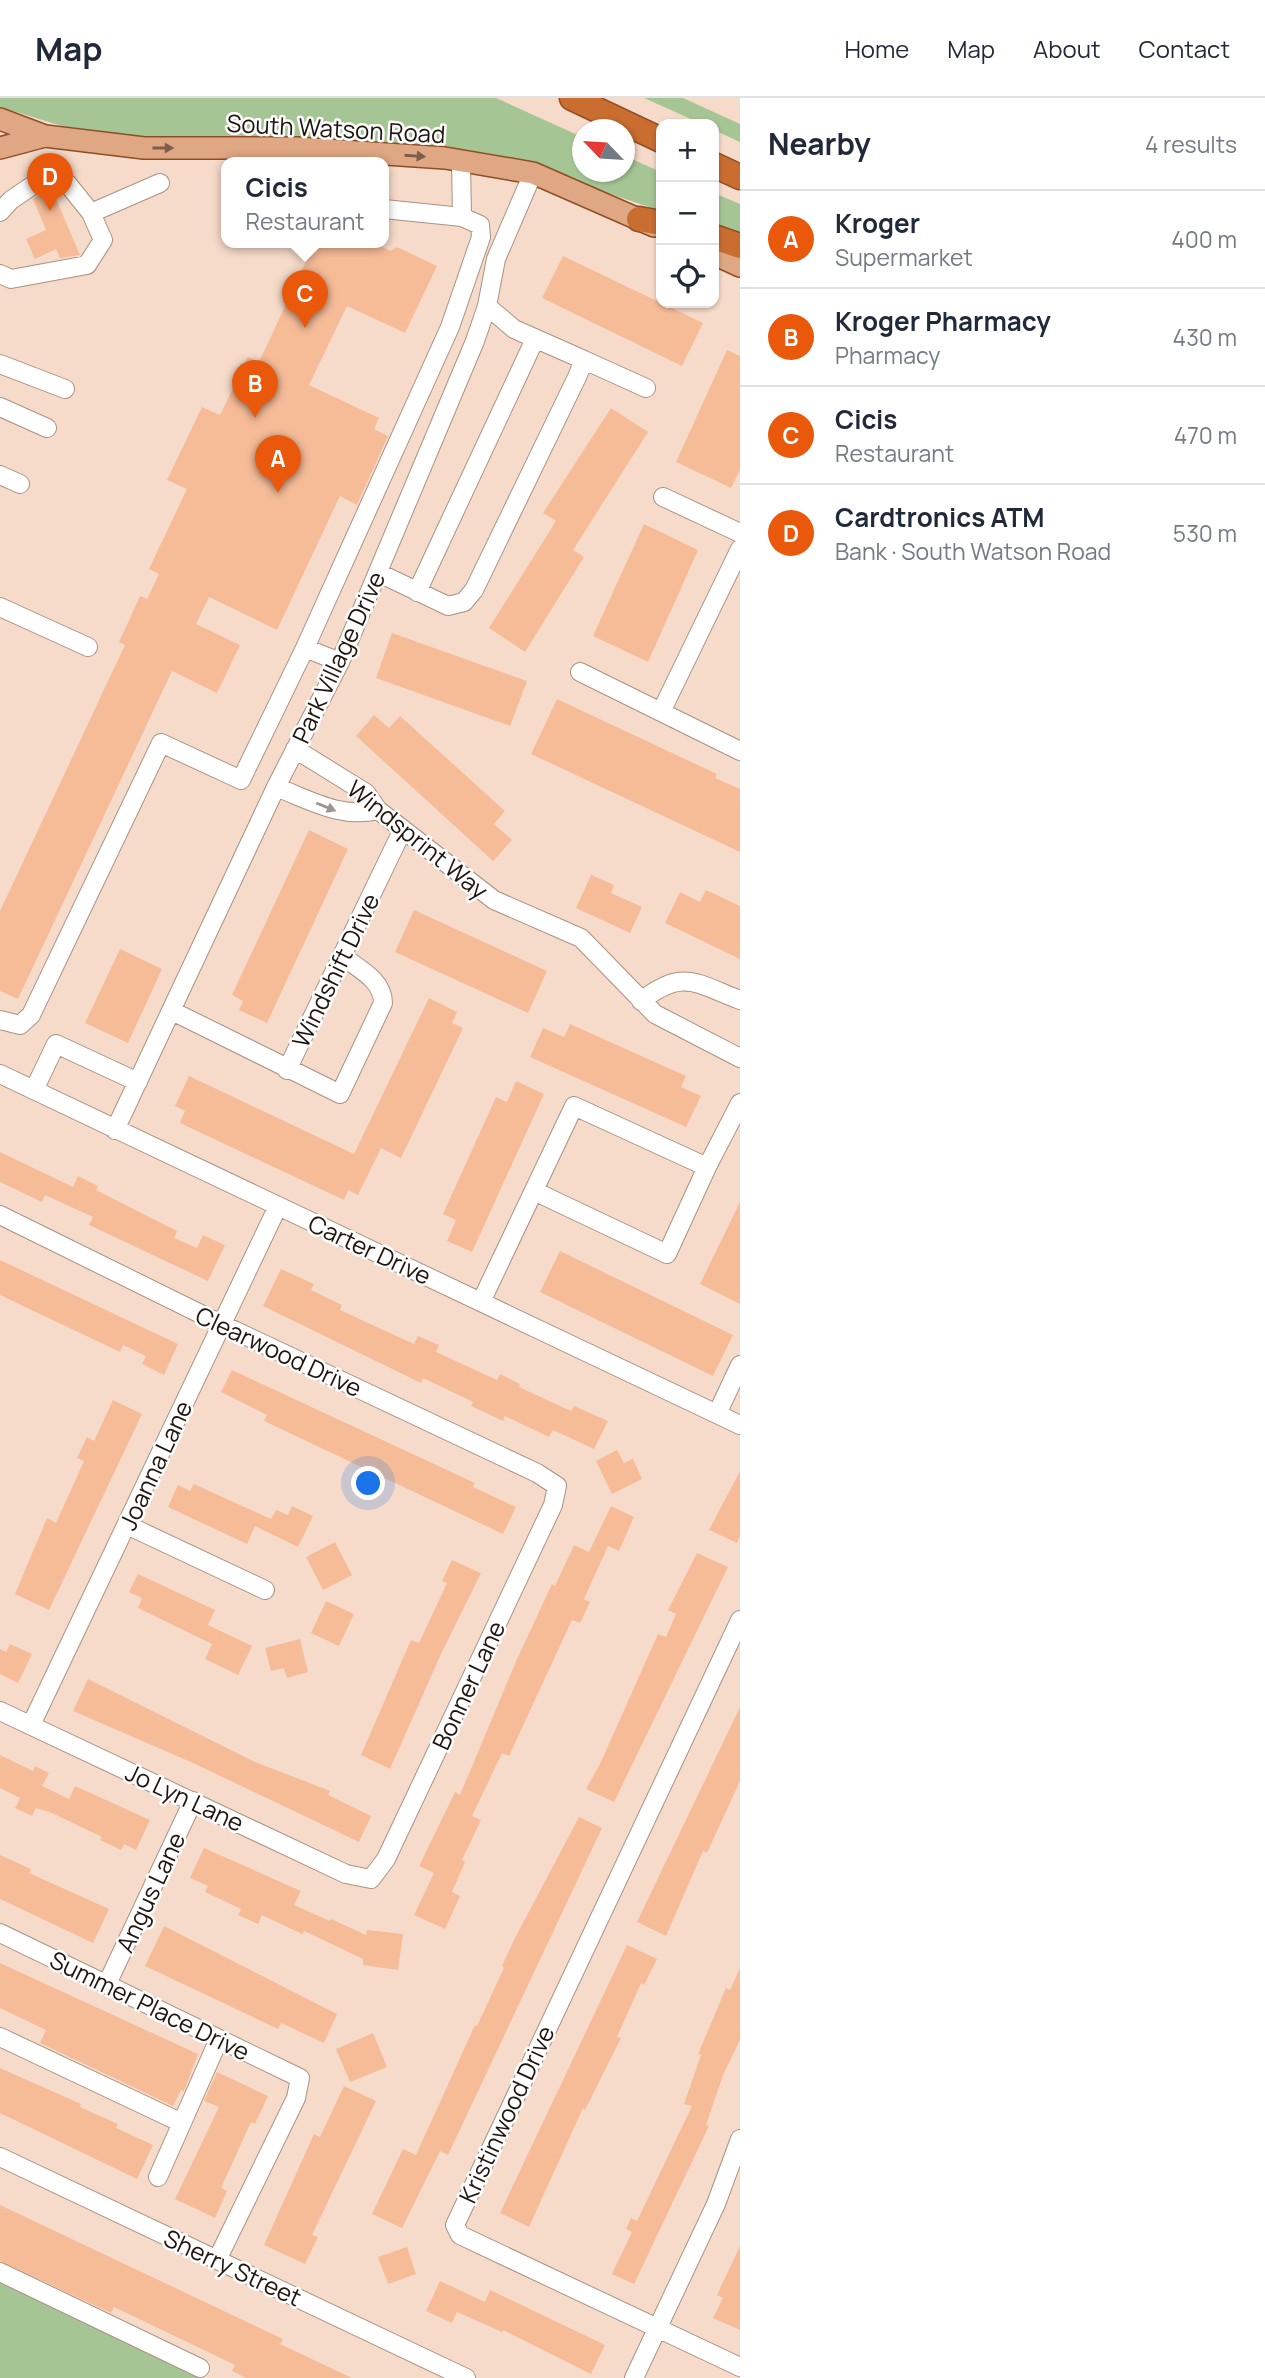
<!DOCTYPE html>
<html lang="en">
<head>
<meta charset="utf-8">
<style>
	body { margin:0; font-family:Manrope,sans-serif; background:#f6f6f7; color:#1f2937 }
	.controls { position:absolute; right:21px; top:21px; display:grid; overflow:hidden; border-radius:14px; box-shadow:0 2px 5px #0004 }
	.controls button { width:63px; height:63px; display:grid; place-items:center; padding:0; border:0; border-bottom:2px solid #e0e1e3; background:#fff; color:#1f2937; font:35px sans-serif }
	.compass { position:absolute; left:572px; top:21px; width:63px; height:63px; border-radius:50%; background:#fff; box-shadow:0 2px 5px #0004; rotate:295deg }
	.you { position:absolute; left:369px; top:1386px; width:24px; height:24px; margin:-18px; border:5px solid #fff; border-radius:50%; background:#1a73e8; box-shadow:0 0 0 10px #1a73e833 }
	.badge { display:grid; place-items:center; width:46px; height:46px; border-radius:50%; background:#ea580c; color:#fff; font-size:23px; font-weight:700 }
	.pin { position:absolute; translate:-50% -58px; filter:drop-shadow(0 2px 4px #0008) }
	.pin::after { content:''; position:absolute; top:37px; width:24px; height:21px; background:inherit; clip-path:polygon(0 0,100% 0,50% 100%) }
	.popup { position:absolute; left:221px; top:59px; width:168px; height:91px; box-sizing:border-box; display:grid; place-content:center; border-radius:14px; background:#fff; filter:drop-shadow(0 2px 5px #0005); font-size:23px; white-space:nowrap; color:#747a83 }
	.popup b { font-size:26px; color:#1f2937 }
	.popup::after { content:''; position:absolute; left:50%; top:100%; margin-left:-14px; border:14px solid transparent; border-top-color:#fff }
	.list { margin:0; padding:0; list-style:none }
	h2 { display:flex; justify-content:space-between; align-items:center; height:91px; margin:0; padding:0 28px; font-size:30px }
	h2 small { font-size:23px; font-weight:400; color:#747a83 }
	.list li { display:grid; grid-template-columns:46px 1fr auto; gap:21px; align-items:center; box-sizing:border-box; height:98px; padding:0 28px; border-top:2px solid #e0e1e3 }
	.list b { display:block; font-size:26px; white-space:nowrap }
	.list p { margin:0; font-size:23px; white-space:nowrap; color:#747a83 }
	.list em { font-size:23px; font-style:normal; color:#747a83 }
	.icon { flex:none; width:38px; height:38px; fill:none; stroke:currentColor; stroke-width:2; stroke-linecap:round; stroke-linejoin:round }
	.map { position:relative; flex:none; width:740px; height:2280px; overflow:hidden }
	header { display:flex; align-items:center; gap:42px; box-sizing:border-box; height:98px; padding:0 35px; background:#fff; border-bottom:2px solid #e0e1e3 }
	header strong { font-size:33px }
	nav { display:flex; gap:38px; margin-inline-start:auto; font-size:24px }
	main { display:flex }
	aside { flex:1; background:#fff }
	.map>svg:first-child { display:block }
	.green { fill:#a6c594 }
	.building { fill:#f6bc98 }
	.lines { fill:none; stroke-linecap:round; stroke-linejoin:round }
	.minor-casing { stroke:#ab9181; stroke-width:20 }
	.major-casing { stroke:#8e4e25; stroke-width:24 }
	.highway-casing { stroke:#8e4e25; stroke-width:27 }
	.minor { stroke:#fff; stroke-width:18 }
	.major { stroke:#dfa783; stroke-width:21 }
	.highway { stroke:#ca6d31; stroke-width:24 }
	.oneway { fill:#7f5e49 }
	.oneway2 { fill:#9a9693 }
	.labels { text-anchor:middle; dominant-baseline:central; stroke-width:5; stroke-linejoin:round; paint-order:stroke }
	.street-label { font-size:24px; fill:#1f150f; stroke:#fff }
</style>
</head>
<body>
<header>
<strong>Map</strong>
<nav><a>Home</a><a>Map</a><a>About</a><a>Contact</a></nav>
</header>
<main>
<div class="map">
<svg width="740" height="2280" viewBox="0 0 740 2280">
	<rect width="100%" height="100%" fill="#f7dbca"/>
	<path class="green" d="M0 0H496L582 39V74H624L625 58 661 74V113L509 62 409 46 139 39 62 28 0 9Z
		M644 0H683L740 26V44L714 32V26H702Z
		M714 95 740 106V139L714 130Z
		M0 2183 203 2280H0Z"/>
	<path class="building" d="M45 93 53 94 80 157 60 160 56 151 35 161 26 141 46 132 33 101Z
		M315 144H373L390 153 397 149 437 168 405 235 347 208 309 287 379 320 374 331 388 338 357 407 340 398 277 532 209 499 196 526 240 547 217 595 172 573 18 901 0 893V813L125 547 119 544 140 498 147 501 159 476 149 471 187 391 167 382 202 309 220 317 248 259 259 264Z
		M563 158 703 225 682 268 542 200Z
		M727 252 740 258V372L731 390 676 364Z
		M611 310 648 334 573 452 584 459 525 554 489 530 556 423 543 415Z
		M644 426 698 452 648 564 593 538Z
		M392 535 527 583 510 628 376 580Z
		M557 601 717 676 715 680 740 691V754L531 656Z
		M374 617 389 630 400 618 505 713 494 726 512 742 493 763 356 638Z
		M309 732 348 751 267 925 239 912 243 903 232 897Z
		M591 777 614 787 611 795 642 809 630 835 576 810Z
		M706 792 740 808V861L665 825 680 794 700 804Z
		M414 812 547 873 528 915 395 854Z
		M120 851 162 871 128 945 85 925Z
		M429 900 457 914 452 925 463 930 401 1060 381 1050 358 1097 348 1092 344 1102 180 1025 185 1013 175 1008 189 978 354 1056Z
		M570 926 686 978 681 989 701 998 686 1029 530 959 543 930 564 939Z
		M516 983 544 996 472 1154 447 1143 456 1122 443 1116 496 999 507 1004Z
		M0 1054 73 1089 78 1078 98 1088 96 1092 177 1133 174 1140 197 1150 203 1137 225 1147 208 1183 89 1127 93 1119 45 1097 42 1104 0 1084Z
		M740 1104V1206L700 1186Z
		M560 1153 733 1237 713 1278 540 1194Z
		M0 1162 178 1246 164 1277 142 1266 146 1258 123 1247 120 1254 0 1197Z
		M281 1171 314 1186 311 1192 342 1207 340 1212 414 1246 418 1238 439 1247 436 1254 497 1282 500 1276 520 1286 519 1289 571 1313 574 1308 608 1323 594 1351 553 1332 549 1339 505 1318 503 1323 471 1308 473 1304 423 1280 421 1285 263 1208Z
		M232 1272 475 1385 473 1389 516 1409 503 1436 264 1323 267 1317 221 1294Z
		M113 1302 142 1316 49 1512 15 1496 47 1420 56 1425 84 1363 77 1360 87 1339 94 1343Z
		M617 1352 624 1365 633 1361 642 1381 612 1396 596 1363Z
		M740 1373V1438L737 1445 709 1432Z
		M194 1386 271 1421 276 1412 288 1417 292 1408 313 1418 298 1449 255 1428 247 1446 168 1409 178 1387 190 1393Z
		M611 1408 634 1419 619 1453 608 1448 584 1501 590 1504 580 1525 572 1522 509 1658 502 1655 472 1718 481 1722 462 1762 465 1764 452 1794 460 1798 445 1831 414 1817 434 1775 419 1768 455 1694 460 1697 517 1561 552 1486 555 1488 574 1447 589 1454Z
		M335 1444 352 1477 323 1492 306 1459Z
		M697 1455 728 1469 614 1704 586 1691 600 1666 658 1536 666 1539 676 1516 668 1512Z
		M452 1462 481 1475 441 1556 390 1671 361 1657 411 1542 419 1545 447 1485 442 1483Z
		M138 1476 215 1512 208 1527 252 1548 238 1577 205 1561 212 1546 138 1510 142 1500 129 1494Z
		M326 1503 354 1516 339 1548 311 1535Z
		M300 1541 308 1574 287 1580 284 1570 271 1573 265 1550Z
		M10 1546 32 1556 18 1585 0 1576V1551L6 1554Z
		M88 1581 253 1663 330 1693 328 1697 371 1718 359 1744 193 1665 73 1613Z
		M740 1609V1683L707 1755 703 1753 666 1838 637 1824Z
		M0 1657 33 1673 35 1668 49 1675 42 1688 69 1701 75 1688 150 1722 136 1752 124 1746 121 1752 100 1742 102 1739 52 1715 36 1710 32 1718 15 1710 20 1700 0 1690Z
		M579 1719 602 1730 448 2057 440 2053 402 2130 372 2116 403 2051 416 2057 475 1927 477 1928 504 1870 502 1868 515 1840Z
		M204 1750 301 1793 294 1807 330 1823 331 1821 366 1837 367 1832 403 1836 398 1872 363 1867V1861L304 1833 302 1836 262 1817 258 1826 238 1817 241 1811 205 1794 208 1788 190 1780Z
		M0 1757 31 1771 29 1775 109 1811 93 1845 0 1801Z
		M164 1828 337 1916 324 1945 281 1925 278 1931 145 1868Z
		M627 1847 657 1861 644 1887 641 1885 617 1939 621 1940 585 2012 583 2010 529 2129 500 2115Z
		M0 1865 198 1956 184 1993 181 1992 173 2008 40 1945 46 1932 0 1910Z
		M740 1870V1942L723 1977 706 2027 709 2028 634 2186 612 2176 632 2134 626 2131 631 2120 637 2123 692 2008 684 2006 701 1957 698 1956 726 1890 730 1892Z
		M373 1935 387 1969 350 1984 336 1951Z
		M0 1970 81 2006 80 2009 118 2026 116 2030 153 2047 137 2081 0 2015Z
		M217 1974 268 1998 255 2026 251 2024 221 2090 227 2093 215 2120 175 2101 219 2009 204 2003Z
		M344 1988 376 2003 312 2137 318 2139 305 2166 264 2147 314 2036 320 2039Z
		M0 2107 283 2241 280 2246 352 2280H246L232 2273 235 2267 114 2209 111 2215 0 2163Z
		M740 2148V2232L713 2220 723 2200 717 2197Z
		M407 2149 416 2176 388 2186 378 2159Z
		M440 2183 485 2204 490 2192 605 2247 591 2276 503 2232 502 2234 457 2214 452 2225 426 2213Z"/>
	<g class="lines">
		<defs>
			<path id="minor" d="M384 111 462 119
				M0 114 11 102 42 81 67 85 91 115 160 85
				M0 176 11 181 87 167 103 142 91 115
				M584 262 646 290
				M0 266 65 291
				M0 309 47 330
				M0 377 20 386
				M663 399 740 435
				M379 475 448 508 464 504 474 492 577 279 584 262 514 231 487 208
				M417 494 535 241
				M0 509 88 549
				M340 564 305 550 450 229 481 139 480 127 462 119 461 63
				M580 574 740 653
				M661 614 740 451
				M295 651 366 695 378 712 494 802 581 840 655 916 740 960
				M276 689C310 702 341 721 378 712
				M641 903C683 870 695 885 740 902
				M172 913 340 996 383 905C383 882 359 871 342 858
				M0 922 20 927 31 917 161 645 241 682 305 550
				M287 972 403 731
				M0 976 740 1327
				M34 992 56 946 138 984
				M115 1032 276 689 340 564 475 243 487 208 496 161 533 75
				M534 1093 667 1156 707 1069
				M0 1117 221 1226 537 1375 557 1388 553 1407 386 1761 371 1781 346 1776 0 1613
				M481 1204 574 1008 707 1069 740 1005
				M717 1316 740 1267
				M127 1427 265 1492
				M740 1522 455 2127 460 2137 740 2269
				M31 1627 278 1108
				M0 1835 300 1980 296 2000 217 2162
				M107 1886 193 1703
				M0 1939 182 2025
				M0 2059 466 2280
				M158 2079 219 1941
				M0 2174 200 2270
				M634 2280 716 2106 740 2041"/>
			<path id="major" d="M0 21 45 38 144 50H297L445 60 533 75 654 128
				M0 50 45 38
				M714 156 740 168"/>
			<path id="highway" d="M572 0 661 42
				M714 67 740 79
				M639 121 661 125
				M714 139 740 148"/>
		</defs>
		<use href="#minor" class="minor-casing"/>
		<use href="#major" class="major-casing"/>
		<use href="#highway" class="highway-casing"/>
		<use href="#minor" class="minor"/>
		<use href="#major" class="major"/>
		<use href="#highway" class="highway"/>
	</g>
	<defs><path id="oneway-solid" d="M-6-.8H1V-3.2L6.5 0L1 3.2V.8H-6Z" transform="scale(1.75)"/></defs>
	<g class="oneway">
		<use href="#oneway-solid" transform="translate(163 50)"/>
		<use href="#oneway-solid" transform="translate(415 58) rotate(4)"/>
	</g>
	<use class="oneway2" href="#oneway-solid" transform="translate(326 709) rotate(22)"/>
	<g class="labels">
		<g class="street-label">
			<text transform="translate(336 30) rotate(3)">South Watson Road</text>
			<text transform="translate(338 559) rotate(-65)">Park Village Drive</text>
			<text transform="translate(418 741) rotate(39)">Windsprint Way</text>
			<text transform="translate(335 872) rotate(-64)">Windshift Drive</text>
			<text transform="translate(370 1151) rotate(25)">Carter Drive</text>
			<text transform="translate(279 1253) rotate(25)">Clearwood Drive</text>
			<text transform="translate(155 1367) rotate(-65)">Joanna Lane</text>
			<text transform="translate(468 1587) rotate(-65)">Bonner Lane</text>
			<text transform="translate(185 1699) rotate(25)">Jo Lyn Lane</text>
			<text transform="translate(150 1794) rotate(-65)">Angus Lane</text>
			<text transform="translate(150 1907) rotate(26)">Summer Place Drive</text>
			<text transform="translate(506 2016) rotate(-65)">Kristinwood Drive</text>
			<text transform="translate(233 2169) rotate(25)">Sherry Street</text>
		</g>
	</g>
</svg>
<div class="controls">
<button>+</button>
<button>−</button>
<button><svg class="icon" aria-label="locate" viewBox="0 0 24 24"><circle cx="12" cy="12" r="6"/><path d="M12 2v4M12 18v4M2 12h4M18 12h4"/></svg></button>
</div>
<svg class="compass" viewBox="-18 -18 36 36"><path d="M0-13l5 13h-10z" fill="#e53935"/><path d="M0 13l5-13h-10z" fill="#747a83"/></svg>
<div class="you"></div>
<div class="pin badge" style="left:278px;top:395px">A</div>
<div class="pin badge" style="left:255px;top:320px">B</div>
<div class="pin badge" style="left:305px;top:230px">C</div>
<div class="popup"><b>Cicis</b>Restaurant</div>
<div class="pin badge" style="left:50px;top:113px">D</div>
</div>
<aside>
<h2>Nearby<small>4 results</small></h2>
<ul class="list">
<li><span class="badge">A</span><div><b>Kroger</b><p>Supermarket</p></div><em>400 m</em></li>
<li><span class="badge">B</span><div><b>Kroger Pharmacy</b><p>Pharmacy</p></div><em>430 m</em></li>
<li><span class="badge">C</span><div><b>Cicis</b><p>Restaurant</p></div><em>470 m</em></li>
<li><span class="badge">D</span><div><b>Cardtronics ATM</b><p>Bank · South Watson Road</p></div><em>530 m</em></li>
</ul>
</aside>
</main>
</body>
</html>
